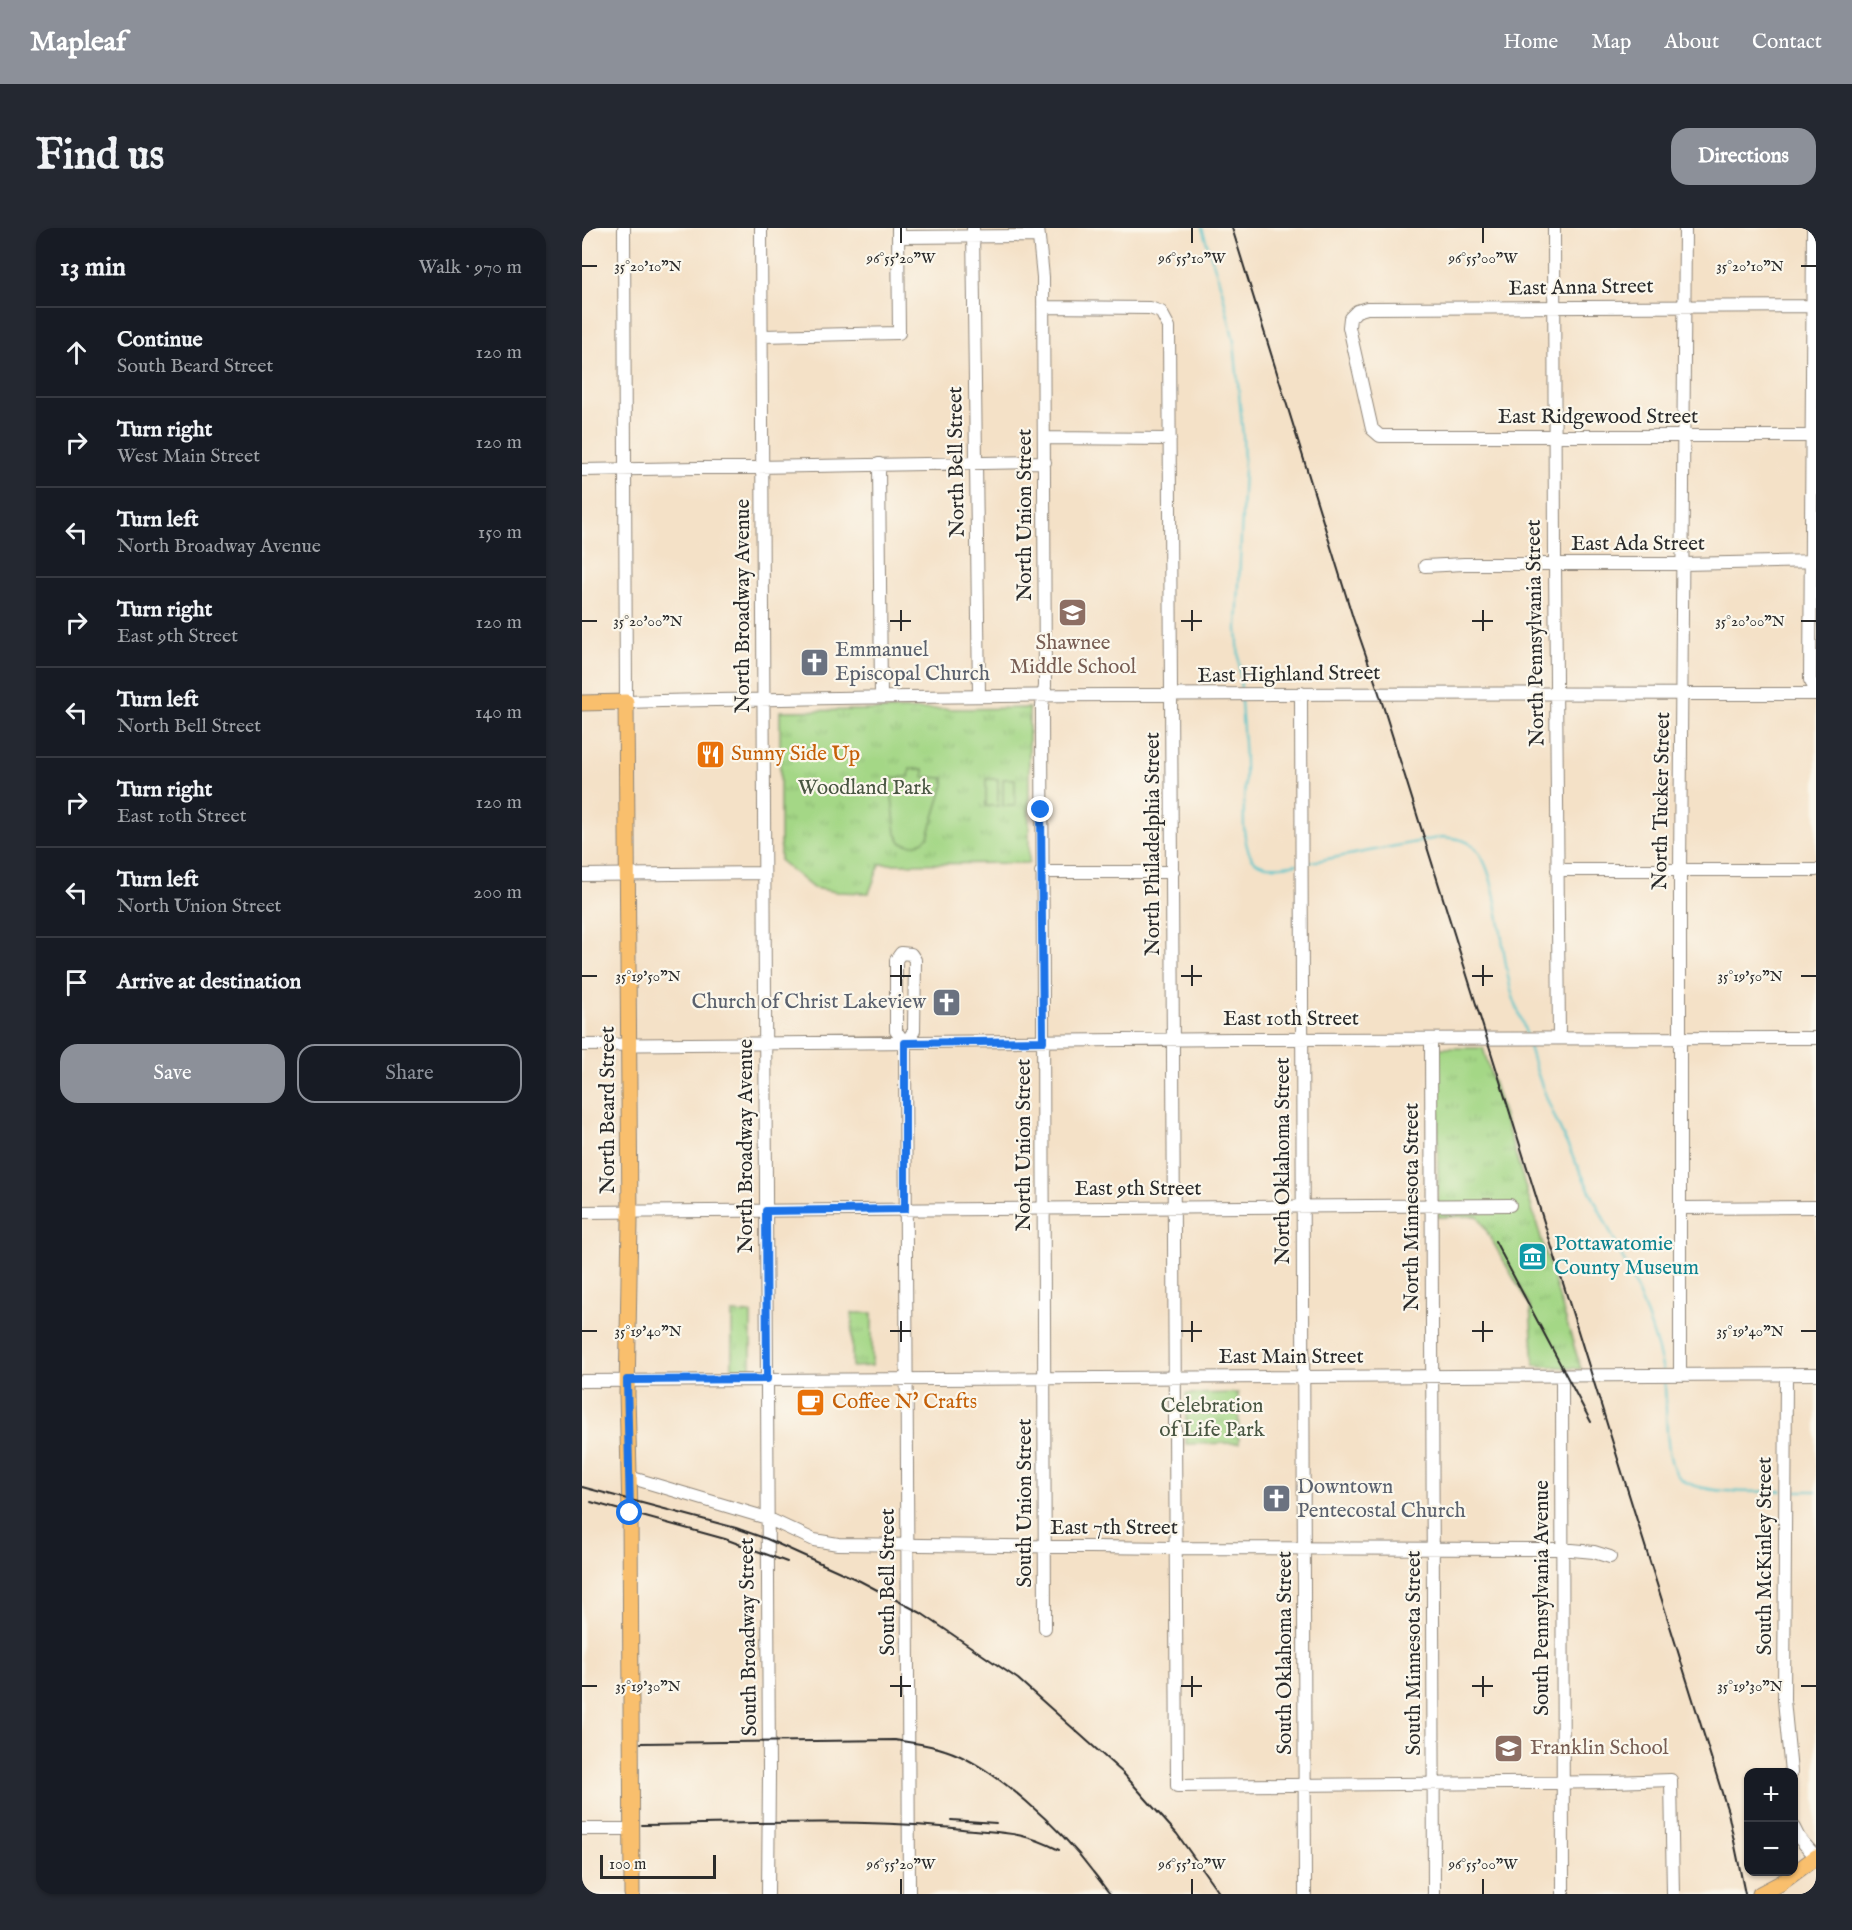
<!DOCTYPE html>
<html lang="en">
<head>
<meta charset="utf-8">
<style>
	body { margin:0; font-family:"IM FELL English",serif; background:#242831; color:#f1f3f6 }
	.controls { position:absolute; right:18px; bottom:18px; display:grid; overflow:hidden; border-radius:12px; box-shadow:0 2px 4px #0004 }
	.controls button { width:54px; height:54px; display:grid; place-items:center; padding:0; border:0; border-bottom:2px solid #363941; background:#171b24; color:#f1f3f6; font:30px sans-serif }
	.scale { position:absolute; left:18px; bottom:15px; width:116px; box-sizing:border-box; padding-left:6px; border:3px solid #2b2b2b; border-top:0; font-size:16px; line-height:21px; white-space:nowrap; color:#2b2b2b; -webkit-text-stroke:4px #fbf7ec; paint-order:stroke }
	.stop { position:absolute; width:18px; height:18px; margin:-14px; border:4px solid #1a73e8; border-radius:50%; background:#fff }
	.stop.end { background:#1a73e8; border-color:#fff; box-shadow:0 2px 6px #0008 }
	.list { margin:0; padding:0; list-style:none }
	h2 { display:flex; justify-content:space-between; align-items:center; height:78px; margin:0; padding:0 24px; font-size:26px }
	h2 small { font-size:20px; font-weight:400; color:#9ea1a6 }
	.list li { display:grid; grid-template-columns:39px 1fr auto; gap:18px; align-items:center; box-sizing:border-box; height:90px; padding:0 24px; border-top:2px solid #363941 }
	.list b { display:block; font-size:22px; white-space:nowrap }
	.list p { margin:0; font-size:20px; white-space:nowrap; color:#9ea1a6 }
	.list em { font-size:20px; font-style:normal; color:#9ea1a6 }
	.actions { display:flex; gap:12px; padding:18px 24px }
	.actions a { flex:1; padding:14px 0; border:2px solid #8c9099; border-radius:18px; text-align:center; font-size:21px; color:#8c9099 }
	.actions .main { background:#8c9099; color:#fff }
	.icon { flex:none; width:33px; height:33px; fill:none; stroke:currentColor; stroke-width:2; stroke-linecap:round; stroke-linejoin:round }
	.map { position:relative; flex:none; width:1234px; height:1666px; overflow:hidden; border-radius:18px }
	header { display:flex; align-items:center; gap:36px; box-sizing:border-box; height:84px; padding:0 30px; background:#8c9099; color:#fff }
	header strong { font-size:28px }
	nav { display:flex; gap:33px; margin-inline-start:auto; font-size:21px }
	.intro { display:flex; align-items:center; justify-content:space-between; box-sizing:border-box; height:144px; padding:0 36px }
	h1 { margin:0; font-size:42px }
	.button { padding:15px 27px; border-radius:18px; background:#8c9099; color:#fff; font-size:21px; font-weight:700 }
	main { display:flex; gap:36px; padding:0 36px }
	aside { flex:1; background:#171b24; border-radius:18px; box-shadow:0 2px 4px #0004 }
	.map>svg:first-child { display:block }
	.park { fill:url(#park-tufts); stroke:#688158; stroke-width:1.5 }
	.garden { fill:#a4d786; stroke:#688158; stroke-width:1.5 }
	.lines { fill:none; stroke-linecap:round; stroke-linejoin:round }
	.stream { stroke:#55c3ca; stroke-width:2 }
	.minor-casing { stroke:#908679; stroke-width:14 }
	.major-casing { stroke:#908679; stroke-width:17 }
	.minor { stroke:#fff; stroke-width:12 }
	.major { stroke:#f9bf6d; stroke-width:15 }
	.rail { stroke:#2b2b2b; stroke-width:2 }
	.route { stroke:#1a73e8; stroke-width:8 }
	.ticks { fill:none; stroke:#2b2b2b; stroke-width:2 }
	.labels { text-anchor:middle; dominant-baseline:central; stroke-width:4.5; stroke-linejoin:round; paint-order:stroke }
	.street-label { font-size:21px; fill:#2b2b2b; stroke:#fbf7ec }
	.education-label { font-size:21px; fill:#785e54; stroke:#fbf7ec }
	.worship-label { font-size:21px; fill:#5b616d; stroke:#fbf7ec; text-anchor:start }
	.food-label { font-size:21px; fill:#c56008; stroke:#fbf7ec; text-anchor:start }
	.park-label { font-size:21px; fill:#495642; stroke:#fbf7ec }
	.culture-label { font-size:21px; fill:#0d838f; stroke:#fbf7ec; text-anchor:start }
	.ticks-label { font-size:15px; text-anchor:middle; fill:#2b2b2b; stroke:#fbf7ec; stroke-width:4.5; stroke-linejoin:round; paint-order:stroke }
</style>
</head>
<body>
<header>
<strong>Mapleaf</strong>
<nav><a>Home</a><a>Map</a><a>About</a><a>Contact</a></nav>
</header>
<div class="intro"><h1>Find us</h1><a class="button">Directions</a></div>
<main>
<aside>
<h2>13 min<small>Walk · 970 m</small></h2>
<ul class="list">
<li><svg class="icon" aria-label="ahead" viewBox="0 0 24 24"><path d="M12 20V5M6 11l6-6 6 6"/></svg><div><b>Continue</b><p>South Beard Street</p></div><em>120 m</em></li>
<li><svg class="icon" aria-label="right" viewBox="0 0 24 24"><path d="M7 20v-9h11M14 6l5 5-5 5"/></svg><div><b>Turn right</b><p>West Main Street</p></div><em>120 m</em></li>
<li><svg class="icon" aria-label="left" viewBox="0 0 24 24"><path d="M17 20v-9H6M10 6l-5 5 5 5"/></svg><div><b>Turn left</b><p>North Broadway Avenue</p></div><em>150 m</em></li>
<li><svg class="icon" aria-label="right" viewBox="0 0 24 24"><path d="M7 20v-9h11M14 6l5 5-5 5"/></svg><div><b>Turn right</b><p>East 9th Street</p></div><em>120 m</em></li>
<li><svg class="icon" aria-label="left" viewBox="0 0 24 24"><path d="M17 20v-9H6M10 6l-5 5 5 5"/></svg><div><b>Turn left</b><p>North Bell Street</p></div><em>140 m</em></li>
<li><svg class="icon" aria-label="right" viewBox="0 0 24 24"><path d="M7 20v-9h11M14 6l5 5-5 5"/></svg><div><b>Turn right</b><p>East 10th Street</p></div><em>120 m</em></li>
<li><svg class="icon" aria-label="left" viewBox="0 0 24 24"><path d="M17 20v-9H6M10 6l-5 5 5 5"/></svg><div><b>Turn left</b><p>North Union Street</p></div><em>200 m</em></li>
<li><svg class="icon" aria-label="arrive" viewBox="0 0 24 24"><path d="M6 21V4h12l-3 4 3 4H6"/></svg><div><b>Arrive at destination</b></div></li>
</ul>
<div class="actions"><a class="main">Save</a><a>Share</a></div>
</aside>
<div class="map">
<svg width="1234" height="1666" viewBox="0 0 1234 1666">
	<defs>
		<pattern id="park-tufts" width="24" height="20" patternUnits="userSpaceOnUse" patternTransform="scale(1.5)"><rect width="24" height="20" fill="#a4d786"/><path d="M3 7l-1-3M5 7V3M7 7l1-3M15 17l-1-3M17 17v-4M19 17l1-3" fill="none" stroke="#8db974"/></pattern>
	</defs>
	<rect width="100%" height="100%" fill="#fbf7ec"/>
	<filter id="ink" filterUnits="userSpaceOnUse"><feTurbulence type="fractalNoise" baseFrequency=".0167" numOctaves="2"/><feDisplacementMap in="SourceGraphic" scale="12" xChannelSelector="R" yChannelSelector="G"/><feConvolveMatrix kernelMatrix="1 2 1 2 8 2 1 2 1" color-interpolation-filters="sRGB"/></filter>
	<filter id="wash" filterUnits="userSpaceOnUse"><feTurbulence type="fractalNoise" baseFrequency=".008" numOctaves="4" result="noise"/><feDisplacementMap in="SourceGraphic" scale="24" xChannelSelector="R" yChannelSelector="G"/><feGaussianBlur stdDeviation="1.35" result="paint"/><feColorMatrix in="noise" values="0 0 0 0 0 0 0 0 0 0 0 0 0 0 0 0 0 1.4 0 .05"/><feComposite in="paint" operator="in"/></filter>
	<g filter="url(#wash)">
		<rect width="100%" height="100%" fill="#f4e1c7"/>
		<path class="park" d="M447 480V635L298 636 287 665 255 664 231 660 198 633V483Z
			M856 820H901L999 1141 952 1137 948 1079 896 988 856 989Z
			M150 1085 169 1086V1139L150 1142Z
			M270 1085H290V1138L270 1139Z
			M656 1165 657 1215 604 1216V1166Z"/>
		<path class="garden" d="M328 541H342V549L362 550V557L346 609C338 616 331 619 320 615L314 606 309 558V550L327 549Z
			M404 551H416V578H404Z
			M421 551H433V578H421Z"/>
		<g class="lines">
			<path class="stream" d="M620 0 640 62 652 114 661 208 662 241 655 400 659 463
				M659 472C660 497 664 524 663 550 663 571 656 619 674 634 684 641 704 638 715 636
				M724 635 861 609C872 611 883 610 892 619 917 642 919 726 929 762 933 777 940 791 944 806
				M946 815C977 929 1055 1026 1081 1142
				M1082 1150C1085 1171 1083 1193 1086 1214 1087 1226 1089 1240 1097 1249 1115 1267 1175 1264 1200 1263
				M1209 1263H1234"/>
		</g>
	</g>
	<g filter="url(#ink)">
		<g class="lines">
			<defs>
				<path id="minor" d="M42 0 44 474C441 465 837 465 1234 466
					M179 0 187 1545 186 1666
					M391 0 397 467
					M456 0 461 49 463 458 460 478 463 1400
					M972 0 973 335 977 810
					M1231 0 1228 452 1234 463
					M316 9 457 8
					M1234 78 785 80 775 83 768 90 767 99 790 201 798 208H1234
					M461 79 568 80 579 84 587 99 595 1558 1031 1554 1089 1552 1091 1666
					M180 108 317 105 316 0
					M462 210 588 211
					M297 236 299 469
					M0 242 463 234
					M843 338 882 336H1101L1234 333
					M719 465 723 1666
					M975 642H1234
					M459 644H591
					M0 647 182 645
					M849 811 852 1666
					M323 815 314 803V732L319 725 329 726 333 732 332 803 323 815 327 1666
					M0 817 654 811 1234 810
					M1099 980 1234 979
					M0 984 928 977
					M1098 1146V643L1103 0
					M980 1147 981 1666
					M1204 1147 1202 1472 1209 1544
					M0 1153 1234 1146
					M47 1249 185 1290 232 1312 256 1316 593 1320 979 1321 1012 1324 1028 1329
					M1212 1600 1217 1610 1234 1629
					M0 1601H50"/>
				<path id="major" d="M0 475 44 474 48 993 45 1166 48 1285 50 1666
					M1178 1666 1199 1655 1234 1629"/>
			</defs>
			<use href="#minor" class="minor-casing"/>
			<use href="#major" class="major-casing"/>
			<use href="#minor" class="minor"/>
			<use href="#major" class="major"/>
			<path class="rail" d="M650 0 771 390 797 465 1146 1584 1163 1666
				M913 1013 1009 1194
				M0 1259 154 1300 185 1311 278 1353 339 1385 436 1451 541 1545 595 1606 638 1666
				M9 1274 143 1311 205 1334
				M59 1515 313 1512C330 1515 347 1516 363 1522 413 1538 480 1602 511 1644 517 1651 522 1659 528 1666
				M369 1592 414 1595
				M60 1597C165 1596 277 1590 380 1601 419 1605 441 1603 477 1622"/>
		</g>
	</g>
	<g class="lines" filter="url(#ink)">
		<path class="route" d="M48 1285 45 1152 185 1151 184 983 323 981V815L461 813 459 582"/>
	</g>
	<path class="ticks" d="M319 0V15M610 0V15M901 0V15M0 38H15M1219 38H1234M319 382V403M610 382V403M901 382V403M0 393H15M308 393H329M599 393H620M890 393H911M1219 393H1234M319 737V758M610 737V758M901 737V758M0 748H15M308 748H329M599 748H620M890 748H911M1219 748H1234M319 1093V1114M610 1093V1114M901 1093V1114M0 1103H15M308 1103H329M599 1103H620M890 1103H911M1219 1103H1234M319 1448V1469M610 1448V1469M901 1448V1469M0 1458H15M308 1458H329M599 1458H620M890 1458H911M1219 1458H1234M319 1651V1666M610 1651V1666M901 1651V1666"/>
	<defs>
		<symbol id="school-square" viewBox="-11 -11 22 22"><rect x="-9" y="-9" width="18" height="18" rx="4" fill="#8d6e63" stroke="#fbf7ec"/><path d="M0-5L7-2L0 1L-7-2ZM-4 1L0 2.5L4 1V4Q0 6-4 4Z" fill="#fff"/></symbol>
		<symbol id="church-square" viewBox="-11 -11 22 22"><rect x="-9" y="-9" width="18" height="18" rx="4" fill="#6b7280" stroke="#fbf7ec"/><path d="M-1.2-6h2.4v3.5h3.3v2.4h-3.3V6h-2.4V-.1h-3.3v-2.4h3.3Z" fill="#fff"/></symbol>
		<symbol id="restaurant-square" viewBox="-11 -11 22 22"><rect x="-9" y="-9" width="18" height="18" rx="4" fill="#e8710a" stroke="#fbf7ec"/><path d="M-5-6h1v4h1v-4h1v4h1v-4h1v5L-1.5 .5V6h-2V.5L-5-1ZM5-6V6H3V1.5H1.5Q1.5-4 5-6Z" fill="#fff"/></symbol>
		<symbol id="museum-square" viewBox="-11 -11 22 22"><rect x="-9" y="-9" width="18" height="18" rx="4" fill="#0f9aa8" stroke="#fbf7ec"/><path d="M0-6L6-3V-2H-6V-3ZM-5-1h2V3h-2ZM-1-1h2V3h-2ZM3-1h2V3H3ZM-6 4H6V6H-6Z" fill="#fff"/></symbol>
		<symbol id="cafe-square" viewBox="-11 -11 22 22"><rect x="-9" y="-9" width="18" height="18" rx="4" fill="#e8710a" stroke="#fbf7ec"/><path d="M-5.5-4.5H6V0H3Q3 3.5 0 3.5H-2.5Q-5.5 3.5-5.5 0ZM3-3.2v2h1.7v-2ZM-6 4.5H4V6H-6Z" fill="#fff"/></symbol>
	</defs>
	<g fill-rule="evenodd">
		<use href="#school-square" x="474" y="368" width="33" height="33"/>
		<use href="#church-square" x="216" y="418" width="33" height="33"/>
		<use href="#restaurant-square" x="112" y="510" width="33" height="33"/>
		<use href="#church-square" x="348" y="758" width="33" height="33"/>
		<use href="#museum-square" x="934" y="1012" width="33" height="33"/>
		<use href="#cafe-square" x="212" y="1158" width="33" height="33"/>
		<use href="#church-square" x="678" y="1254" width="33" height="33"/>
		<use href="#school-square" x="910" y="1504" width="33" height="33"/>
	</g>
	<g class="labels">
		<g class="street-label">
			<text transform="translate(999 60) rotate(-1)">East Anna Street</text>
			<text x="1016" y="189">East Ridgewood Street</text>
			<text transform="translate(375 234) rotate(-91)">North Bell Street</text>
			<text transform="translate(443 287) rotate(-90)">North Union Street</text>
			<text x="1056" y="316">East Ada Street</text>
			<text transform="translate(161 378) rotate(-90)">North Broadway Avenue</text>
			<text transform="translate(954 405) rotate(-91)">North Pennsylvania Street</text>
			<text transform="translate(707 447) rotate(-1)">East Highland Street</text>
			<text transform="translate(1080 573) rotate(-89)">North Tucker Street</text>
			<text transform="translate(571 616) rotate(-90)">North Philadelphia Street</text>
			<text x="709" y="791">East 10th Street</text>
			<text transform="translate(26 882) rotate(-90)">North Beard Street</text>
			<text transform="translate(442 917) rotate(-90)">North Union Street</text>
			<text transform="translate(164 918) rotate(-90)">North Broadway Avenue</text>
			<text transform="translate(701 933) rotate(-90)">North Oklahoma Street</text>
			<text x="556" y="961">East 9th Street</text>
			<text transform="translate(830 979) rotate(-90)">North Minnesota Street</text>
			<text x="709" y="1129">East Main Street</text>
			<text transform="translate(443 1275) rotate(-90)">South Union Street</text>
			<text x="532" y="1300">East 7th Street</text>
			<text transform="translate(1183 1328) rotate(-90)">South McKinley Street</text>
			<text transform="translate(306 1354) rotate(-90)">South Bell Street</text>
			<text transform="translate(960 1370) rotate(-90)">South Pennsylvania Avenue</text>
			<text transform="translate(167 1409) rotate(-91)">South Broadway Street</text>
			<text transform="translate(703 1425) rotate(-90)">South Oklahoma Street</text>
			<text transform="translate(832 1425) rotate(-90)">South Minnesota Street</text>
		</g>
		<g class="education-label">
			<text x="491" y="415">Shawnee<tspan x="491" dy="24">Middle School</tspan></text>
			<text x="948" y="1520" text-anchor="start">Franklin School</text>
		</g>
		<g class="worship-label">
			<text x="253" y="422">Emmanuel<tspan x="253" dy="24">Episcopal Church</tspan></text>
			<text x="344" y="774" text-anchor="end">Church of Christ Lakeview</text>
			<text x="715" y="1259">Downtown<tspan x="715" dy="24">Pentecostal Church</tspan></text>
		</g>
		<g class="food-label">
			<text x="149" y="526">Sunny Side Up</text>
			<text x="250" y="1174">Coffee N' Crafts</text>
		</g>
		<g class="park-label">
			<text x="283" y="560">Woodland Park</text>
			<text x="630" y="1178">Celebration<tspan x="630" dy="24">of Life Park</tspan></text>
		</g>
		<g class="culture-label">
			<text x="972" y="1016">Pottawatomie<tspan x="972" dy="24">County Museum</tspan></text>
		</g>
	</g>
	<g class="ticks-label">
		<text x="319" y="35">96°55'20"W</text>
		<text x="610" y="35">96°55'10"W</text>
		<text x="901" y="35">96°55'00"W</text>
		<text x="66" y="43">35°20'10"N</text>
		<text x="1168" y="43">35°20'10"N</text>
		<text x="66" y="398">35°20'00"N</text>
		<text x="1168" y="398">35°20'00"N</text>
		<text x="66" y="753">35°19'50"N</text>
		<text x="1168" y="753">35°19'50"N</text>
		<text x="66" y="1108">35°19'40"N</text>
		<text x="1168" y="1108">35°19'40"N</text>
		<text x="66" y="1463">35°19'30"N</text>
		<text x="1168" y="1463">35°19'30"N</text>
		<text x="319" y="1641">96°55'20"W</text>
		<text x="610" y="1641">96°55'10"W</text>
		<text x="901" y="1641">96°55'00"W</text>
	</g>
</svg>
<div class="controls">
<button>+</button>
<button>−</button>
</div>
<div class="scale">100 m</div>
<div class="stop" style="left:48px;top:1285px"></div>
<div class="stop end" style="left:459px;top:582px"></div>
</div>
</main>
</body>
</html>
